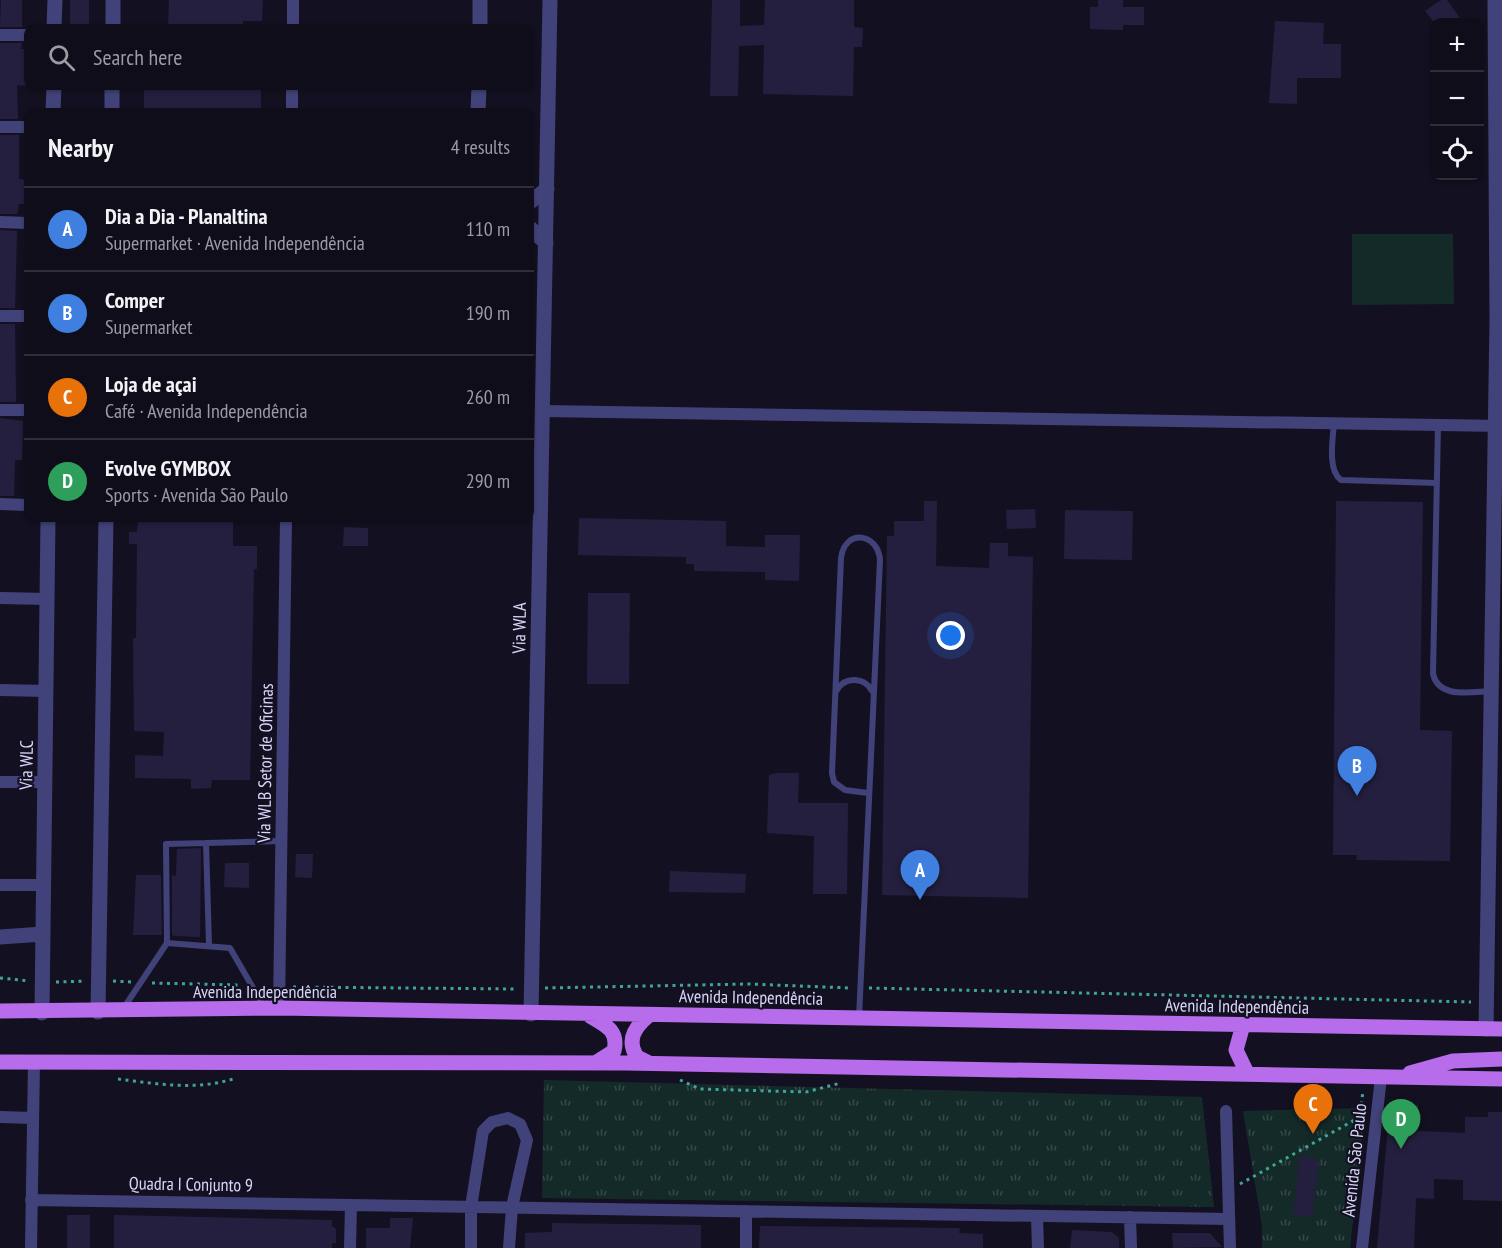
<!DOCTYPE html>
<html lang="en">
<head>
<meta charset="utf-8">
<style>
	body { margin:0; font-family:"PT Sans Narrow",sans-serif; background:#171622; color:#f1f3f6 }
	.controls { position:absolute; right:18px; top:18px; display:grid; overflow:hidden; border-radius:12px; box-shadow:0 2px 4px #0004 }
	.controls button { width:54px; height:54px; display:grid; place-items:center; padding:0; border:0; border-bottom:2px solid #2e2d38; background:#0e0d19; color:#f1f3f6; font:30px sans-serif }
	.you { position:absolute; left:951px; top:636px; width:21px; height:21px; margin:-15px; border:4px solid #fff; border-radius:50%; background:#1a73e8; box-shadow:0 0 0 9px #1a73e833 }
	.badge { display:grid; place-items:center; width:39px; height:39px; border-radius:50%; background:#1ed0dd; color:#fff; font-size:20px; font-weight:700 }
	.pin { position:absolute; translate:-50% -50px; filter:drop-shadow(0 2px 3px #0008) }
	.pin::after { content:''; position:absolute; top:32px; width:21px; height:18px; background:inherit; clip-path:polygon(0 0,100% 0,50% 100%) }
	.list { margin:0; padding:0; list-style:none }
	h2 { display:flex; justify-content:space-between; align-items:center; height:78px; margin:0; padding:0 24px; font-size:26px }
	h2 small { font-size:20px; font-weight:400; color:#9b9ca2 }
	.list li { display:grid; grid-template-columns:39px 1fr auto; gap:18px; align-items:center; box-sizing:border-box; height:84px; padding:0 24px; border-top:2px solid #2e2d38 }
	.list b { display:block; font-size:22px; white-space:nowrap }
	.list p { margin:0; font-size:20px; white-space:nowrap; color:#9b9ca2 }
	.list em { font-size:20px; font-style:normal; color:#9b9ca2 }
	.icon { flex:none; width:33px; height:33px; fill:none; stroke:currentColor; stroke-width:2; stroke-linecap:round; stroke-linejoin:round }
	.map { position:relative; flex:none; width:1502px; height:1248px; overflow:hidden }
	.search { position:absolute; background:#0e0d19; box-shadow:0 2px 4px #0004; left:24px; top:24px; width:510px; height:66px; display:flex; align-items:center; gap:15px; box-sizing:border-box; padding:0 21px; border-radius:12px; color:#9b9ca2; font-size:22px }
	.panel { position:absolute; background:#0e0d19; box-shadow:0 2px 4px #0004; left:24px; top:108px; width:510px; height:414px; border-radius:12px }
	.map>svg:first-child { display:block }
	.grass { fill:url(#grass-tufts) }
	.garden { fill:#142a29 }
	.building { fill:#251f3f }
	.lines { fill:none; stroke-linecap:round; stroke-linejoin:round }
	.path { stroke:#3fa59c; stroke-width:3; stroke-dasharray:3 4.5; stroke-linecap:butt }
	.service { stroke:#42427a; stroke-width:6 }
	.minor { stroke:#42427a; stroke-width:12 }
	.tertiary { stroke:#42427a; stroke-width:15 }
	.primary { stroke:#b76ceb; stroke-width:15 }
	.labels { text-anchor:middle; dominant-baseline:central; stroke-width:4.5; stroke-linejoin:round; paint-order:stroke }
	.street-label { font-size:18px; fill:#d9d6f9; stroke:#131121 }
</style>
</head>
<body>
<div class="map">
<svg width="1502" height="1248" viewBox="0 0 1502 1248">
	<defs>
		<pattern id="grass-tufts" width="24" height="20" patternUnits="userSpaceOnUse" patternTransform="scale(1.5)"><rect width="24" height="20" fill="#142a29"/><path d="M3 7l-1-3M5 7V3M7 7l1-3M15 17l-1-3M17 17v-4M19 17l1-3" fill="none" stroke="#364849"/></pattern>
	</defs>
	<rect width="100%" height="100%" fill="#131121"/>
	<path class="grass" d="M544 1080 1202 1097 1214 1207 542 1198Z
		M1365 1108 1350 1248H1262V1226L1243 1111Z"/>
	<path class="garden" d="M1352 234H1453L1454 304 1352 305Z"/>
	<path class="building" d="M1 0H22V27H0Z
		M70 0H89V24H70Z
		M169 0H263L262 21H243V28H168Z
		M712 0H740V26L764 25 765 0H854V27L863 28 862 47H854L853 96 763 94 764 45 739 46 738 96H710Z
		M1098 0H1123V7H1144V25H1123V30L1090 29V7H1098Z
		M1441 0H1447L1463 22H1434L1425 11Z
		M1275 21 1324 23 1323 44H1341V78H1297V104L1269 103Z
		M0 43H22L21 49H28V86L17 85 18 119H0Z
		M203 86H215V89L261 90V112L144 111V88L203 89Z
		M0 135H19V179L28 180V204H19L17 214H0Z
		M0 230 17 231 15 308H0Z
		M0 324H15L16 402H0Z
		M0 418 23 421 22 460H15L14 496H0Z
		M924 501H937L936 566 989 568 990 543H1008V556L1033 557 1028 898 882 895 887 536H894V521H924Z
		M1336 501 1423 502 1420 730 1452 731 1450 861 1356 860 1357 855H1333Z
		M1035 509 1036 528 1007 529 1006 510Z
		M1065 510 1133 511 1132 560 1064 559Z
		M138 518H233V546H257V569H254L250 780H212L211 788 191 789V779L135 778V755L163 756 164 732 134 731 133 638H136L137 544H129V532H137Z
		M579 518 726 521V546L765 547V535H800L799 581 765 580V572L694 571V564H686V557L578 555Z
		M344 527 368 528V546H343Z
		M588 593H630L629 684H587Z
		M777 773H799L798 803H848L847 894H813L814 836 767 833 769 775Z
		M201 848 200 937 175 936 172 935V875L176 876 177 849Z
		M296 854H313L312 878 295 877Z
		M225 863H249V888L224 887Z
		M670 871 746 874 745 893 669 892Z
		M136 875H161L162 935H133Z
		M1390 1104 1418 1105V1131L1465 1133V1117H1488V1112H1502V1201L1463 1200V1180L1434 1179V1199L1416 1198 1414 1248H1377Z
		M1300 1156 1319 1159 1312 1217 1293 1215Z
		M67 1215H90V1248H67Z
		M114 1215 332 1220V1226L336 1229V1243H332V1248H114Z
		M390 1218H413L410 1248H366V1228H390Z
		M552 1223 701 1225V1248H525V1233L552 1232Z
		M760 1226 960 1228 959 1233 983 1234V1248H759Z
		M1072 1230 1112 1232 1119 1238V1248H1070Z
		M1172 1233H1210L1222 1247 1173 1248Z"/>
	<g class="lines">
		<path class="path" d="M0 978 29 981
			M113 981 131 982
			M56 982 86 981
			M152 983 238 985
			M293 987 517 989
			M545 988 749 984 850 988
			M869 988 1471 1002
			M118 1079C158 1084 197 1091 236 1078
			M680 1080 700 1089 806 1092 841 1083
			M1240 1184 1360 1117 1363 1090"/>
		<path class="service" d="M1334 423C1333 438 1327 470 1341 480L1437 483
			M1438 425 1433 674C1439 699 1470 692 1491 691
			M837 690C845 676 865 677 872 691
			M206 843 209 945
			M167 943 230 948 263 1005
			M123 1009 167 943 166 844 282 841
			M859 1018 880 560C878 533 845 528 841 558L832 773 834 782 845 790 868 793"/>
		<path class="minor" d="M293 28V0
			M0 35H28
			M292 112V86
			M0 127H28
			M0 222 28 223
			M0 316H28
			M0 410H28
			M543 411 1502 426
			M0 504 28 505
			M0 598 47 599
			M0 690 46 691
			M0 782H45
			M0 885H44
			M279 1008 286 518
			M1226 1111 1230 1248
			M0 1117 33 1118
			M31 1200 1229 1219
			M1037 1216 1038 1248
			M1130 1217 1131 1248
			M31 1248 34 1063
			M350 1248 351 1205
			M471 1248V1207L483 1131 492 1122 508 1118 520 1124 527 1140 512 1207 509 1248
			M746 1248V1211
			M1362 1248 1381 1077"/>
		<path class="tertiary" d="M54 28 55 0
			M113 28V0
			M480 28V0
			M53 112 54 86
			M112 112V86
			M478 112 479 86
			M530 202 547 189
			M530 228 546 243
			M0 937 43 934
			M98 1012 106 518
			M42 1013 48 518
			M531 1014 550 0
			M1486 1029 1497 319 1495 0"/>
		<path class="primary" d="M0 1011 279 1008 1502 1029
			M590 1016C605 1025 619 1030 614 1051L595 1063
			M648 1016C635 1027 626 1040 637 1057L649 1063
			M1243 1025 1236 1050 1247 1073
			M0 1062 626 1063 1502 1079
			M1410 1073 1453 1061 1502 1059"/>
	</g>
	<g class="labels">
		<g class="street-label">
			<text transform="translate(519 628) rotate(-89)">Via WLA</text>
			<text transform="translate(265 763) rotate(-89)">Via WLB Setor de Oficinas</text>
			<text transform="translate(26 765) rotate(-89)">Via WLC</text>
			<text x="265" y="991">Avenida Independência</text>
			<text transform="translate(751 997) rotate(1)">Avenida Independência</text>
			<text transform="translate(1237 1006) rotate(1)">Avenida Independência</text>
			<text transform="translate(1354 1160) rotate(-84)">Avenida São Paulo</text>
			<text transform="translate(191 1184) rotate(1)">Quadra I Conjunto 9</text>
		</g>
	</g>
</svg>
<div class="controls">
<button>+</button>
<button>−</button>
<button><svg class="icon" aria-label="locate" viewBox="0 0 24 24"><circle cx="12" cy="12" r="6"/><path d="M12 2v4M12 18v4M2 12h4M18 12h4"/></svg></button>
</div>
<div class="you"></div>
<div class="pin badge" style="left:920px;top:900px;background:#3f7fe0">A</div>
<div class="pin badge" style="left:1357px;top:796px;background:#3f7fe0">B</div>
<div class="pin badge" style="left:1313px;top:1134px;background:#e8710a">C</div>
<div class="pin badge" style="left:1401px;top:1149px;background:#2e9e5b">D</div>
<div class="search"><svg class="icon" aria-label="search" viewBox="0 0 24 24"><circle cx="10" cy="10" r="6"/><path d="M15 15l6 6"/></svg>Search here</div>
<section class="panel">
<h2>Nearby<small>4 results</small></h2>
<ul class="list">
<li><span class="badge" style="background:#3f7fe0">A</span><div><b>Dia a Dia - Planaltina</b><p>Supermarket · Avenida Independência</p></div><em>110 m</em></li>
<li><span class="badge" style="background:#3f7fe0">B</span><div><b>Comper</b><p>Supermarket</p></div><em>190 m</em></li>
<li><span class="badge" style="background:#e8710a">C</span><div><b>Loja de açai</b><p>Café · Avenida Independência</p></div><em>260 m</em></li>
<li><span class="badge" style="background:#2e9e5b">D</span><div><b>Evolve GYMBOX</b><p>Sports · Avenida São Paulo</p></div><em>290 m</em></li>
</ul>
</section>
</div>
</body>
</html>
